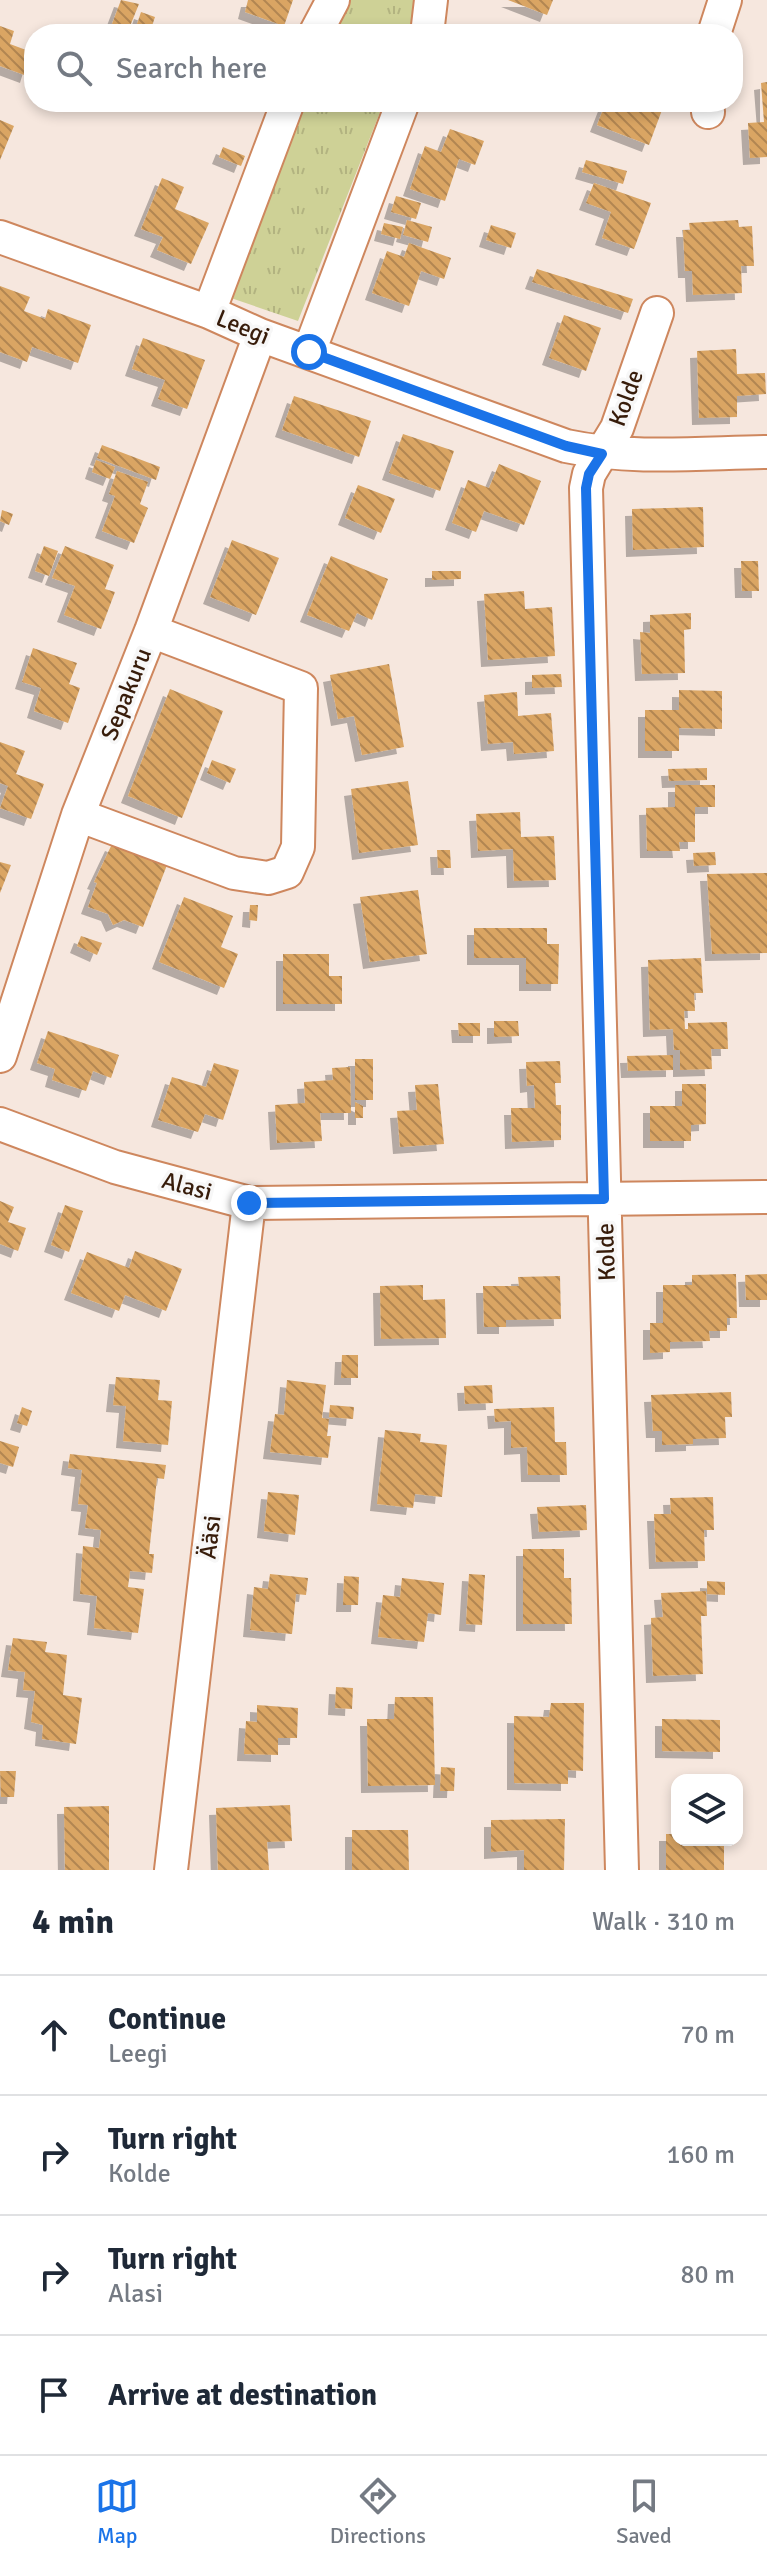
<!DOCTYPE html>
<html lang="en">
<head>
<meta charset="utf-8">
<style>
	body { margin:0; font-family:Signika,sans-serif; background:#f2f2f3; color:#1f2937 }
	.controls { position:absolute; right:24px; bottom:24px; display:grid; overflow:hidden; border-radius:16px; box-shadow:0 4px 12px #0003 }
	.controls button { width:72px; height:72px; display:grid; place-items:center; padding:0; border:0; border-bottom:2px solid #e0e1e3; background:#fff; color:#1f2937; font:40px sans-serif }
	.stop { position:absolute; width:24px; height:24px; margin:-18px; border:6px solid #1a73e8; border-radius:50%; background:#fff }
	.stop.end { background:#1a73e8; border-color:#fff; box-shadow:0 2px 8px #0008 }
	.list { margin:0; padding:0; list-style:none }
	h2 { display:flex; justify-content:space-between; align-items:center; height:104px; margin:0; padding:0 32px; font-size:34px }
	h2 small { font-size:26px; font-weight:400; color:#747a83 }
	.list li { display:grid; grid-template-columns:52px 1fr auto; gap:24px; align-items:center; box-sizing:border-box; height:120px; padding:0 32px; border-top:2px solid #e0e1e3 }
	.list b { display:block; font-size:30px; white-space:nowrap }
	.list p { margin:0; font-size:26px; white-space:nowrap; color:#747a83 }
	.list em { font-size:26px; font-style:normal; color:#747a83 }
	.icon { flex:none; width:44px; height:44px; fill:none; stroke:currentColor; stroke-width:2; stroke-linecap:round; stroke-linejoin:round }
	.map { position:relative; flex:none; width:767px; height:1870px; overflow:hidden }
	.search { position:absolute; background:#fff; box-shadow:0 4px 12px #0003; left:24px; right:24px; top:24px; height:88px; display:flex; align-items:center; gap:20px; box-sizing:border-box; padding:0 28px; border-radius:32px; color:#747a83; font-size:30px }
	.sheet { height:584px; background:#fff }
	nav { display:flex; justify-content:space-around; align-items:center; box-sizing:border-box; height:112px; border-top:2px solid #e0e1e3; background:#fff; font-size:22px; color:#747a83 }
	nav a { display:grid; justify-items:center; gap:4px }
	nav .on { color:#1a73e8 }
	.map>svg:first-child { display:block }
	.grass { fill:url(#grass-tufts) }
	.building { fill:url(#building-back-hatch); filter:url(#shadow) }
	.lines { fill:none; stroke-linecap:round; stroke-linejoin:round }
	.minor-casing { stroke:#ce875e; stroke-width:36 }
	.minor { stroke:#fff; stroke-width:32 }
	.route { stroke:#1a73e8; stroke-width:10 }
	.labels { text-anchor:middle; dominant-baseline:central; stroke-width:7; stroke-linejoin:round; paint-order:stroke }
	.street-label { font-size:24px; fill:#371c0a; stroke:#f7f7f7 }
</style>
</head>
<body>
<div class="map">
<svg width="767" height="1870" viewBox="0 0 767 1870">
	<defs>
		<pattern id="grass-tufts" width="24" height="20" patternUnits="userSpaceOnUse" patternTransform="scale(2)"><rect width="24" height="20" fill="#ced196"/><path d="M3 7l-1-3M5 7V3M7 7l1-3M15 17l-1-3M17 17v-4M19 17l1-3" fill="none" stroke="#b2b380"/></pattern>
		<pattern id="building-back-hatch" width="6" height="6" patternUnits="userSpaceOnUse" patternTransform="scale(2)"><rect width="6" height="6" fill="#daa564"/><path d="M-1 5l2 2M0 0l6 6M5-1l2 2" fill="none" stroke="#b28651"/></pattern>
		<filter id="shadow"><feDropShadow dx="-7" dy="7" stdDeviation="0" flood-color="#0004"/></filter>
	</defs>
	<rect width="100%" height="100%" fill="#f6e7de"/>
	<path class="grass" d="M351 0H418L410 34H331Z
		M304 102H384L298 321 228 297Z"/>
	<path class="building" d="M121 0 139 4 128 31 112 24Z
		M248 0H293L284 26 245 12Z
		M508 0H553L547 15Z
		M141 12 155 17 150 32 136 27Z
		M0 26 14 31 10 44 34 53 27 76 0 66Z
		M767 82V157L750 158 748 123 764 122 761 83Z
		M606 102H665L649 145 597 125Z
		M0 120 14 126 0 160Z
		M450 129 484 141 475 165 459 159 445 201 410 189 425 146 441 152Z
		M223 147 245 156 241 166 219 157Z
		M586 160 627 171 623 184 582 172Z
		M162 178 184 187 175 209 209 223 191 264 157 250 163 237 141 229Z
		M594 183 651 203 634 249 602 238 611 212 586 203Z
		M396 196 421 203 416 219 391 212Z
		M407 220 432 227 428 242 403 235Z
		M738 220 739 227 752 226 754 266H741L742 293 693 295 692 271H685L683 230H690L689 223Z
		M384 223 403 227 400 239 381 234Z
		M491 225 516 233 511 248 486 240Z
		M409 243 451 258 444 279 421 271 409 306 372 293 387 251 404 257Z
		M537 269 633 299 628 313 532 282Z
		M0 286 30 297 24 311 45 319 48 309 91 325 78 363 32 347 27 362 0 352Z
		M564 315 601 328 586 371 549 358Z
		M143 338 205 360 187 409 158 399 165 380 132 369Z
		M736 349 737 374 765 373 766 394 737 396V417L699 418 697 351Z
		M294 396 371 421 359 457 282 430Z
		M403 434 454 451 440 491 389 473Z
		M102 445 160 467 156 480 97 458Z
		M96 460 115 467 110 479 92 472Z
		M499 464 541 481 524 525 484 511 476 532 452 523 468 480 489 488Z
		M117 471 148 482 140 504 148 508 134 543 102 531 115 496 109 494Z
		M358 485 395 499 381 533 345 518Z
		M703 507 704 547 633 550 632 509Z
		M2 510 13 514 9 525 0 521Z
		M232 540 279 558 256 615 210 597Z
		M44 546 58 551 49 576 35 571Z
		M65 546 114 565 105 589 115 592 101 629 64 615 75 586 52 578Z
		M331 556 388 579 372 620 357 613 349 631 307 615Z
		M741 561H758L759 591H742Z
		M432 571H461V579L432 580Z
		M524 591 525 609 552 607 555 656 488 660 484 594Z
		M691 613V629L684 630 685 673 642 674 640 632 650 633V615Z
		M33 648 77 663 69 684 80 688 68 723 34 711 41 688 22 682Z
		M389 664 404 747 362 755 354 716 338 719 330 675Z
		M561 674 562 687 532 688V675Z
		M170 689 223 711 182 818 128 796Z
		M679 690 722 691V729L679 728V751H645V710H679Z
		M517 692 518 716 551 713 554 751 514 754 513 742 488 744 484 695Z
		M0 742 25 751 16 774 44 784 31 819 0 808 8 786 0 783Z
		M212 760 236 769 230 783 207 773Z
		M707 768V780L669 781 668 769Z
		M408 781 418 845 359 853 351 789Z
		M675 785H715V807H695V842H679L680 851H647L646 808 675 807Z
		M520 812 521 837 554 836 556 880 514 881 513 849 478 851 476 814Z
		M112 844 167 865 143 927 124 920 113 925 108 914 88 907 97 883 94 882Z
		M437 850H450L451 868H438Z
		M715 852 716 865 694 866 693 853Z
		M0 862 11 865 0 893Z
		M767 873V953L712 954 707 874Z
		M418 890 427 954 370 962 360 897Z
		M184 897 233 916 221 947 238 954 224 988 159 962Z
		M250 905H258L257 921 249 920Z
		M474 928H547V944H559L558 984H526V958H474Z
		M81 936 102 943 97 955 77 946Z
		M283 954H329V976H342V1004H283Z
		M701 958 703 993H694L695 1011H684L685 1029H688V1023L727 1022 728 1049H711L712 1069 680 1070V1050H674L673 1029 650 1030 648 960Z
		M494 1021H518L519 1036 494 1037Z
		M458 1023H480V1036H459Z
		M48 1031 119 1055 111 1078 93 1071 86 1091 52 1080 55 1069 37 1063Z
		M673 1055V1070L628 1071 627 1056Z
		M355 1059H373V1100H355Z
		M560 1061 561 1083H555L556 1105H561V1140L512 1142 511 1108H535L534 1085 527 1086 526 1062Z
		M214 1063 239 1070 223 1120 205 1114 198 1132 158 1120 172 1077 206 1087Z
		M350 1067 351 1113H320L322 1141 277 1143 275 1105 305 1103 304 1082 333 1080 332 1068Z
		M438 1084 444 1144 400 1147 397 1111 417 1110 415 1085Z
		M682 1084H706V1124L691 1125V1141H650V1106H682Z
		M355 1102 363 1106V1118H355Z
		M0 1201 14 1207 8 1222 26 1228 18 1251 0 1244Z
		M65 1205 83 1211 69 1252 51 1245Z
		M135 1251 182 1269 166 1311 125 1295 119 1311 71 1293 87 1252 129 1268Z
		M736 1274 737 1318H727V1331H709L710 1341 670 1342V1352L650 1353V1323H663V1285H692V1275Z
		M767 1274V1300H746L745 1275Z
		M560 1276 561 1319 506 1320V1327H484L483 1286H519L518 1277Z
		M423 1285V1300L445 1299 446 1338 381 1339 380 1286Z
		M342 1355H358V1378H341Z
		M116 1377 160 1380 158 1400 172 1401 168 1445 123 1441 126 1406 113 1405Z
		M287 1380 326 1385 322 1418 329 1419 327 1436H331L328 1458 270 1452 275 1414 284 1415Z
		M492 1385 493 1403 465 1404 464 1386Z
		M731 1392 732 1417H725L726 1438 693 1439V1444L662 1445V1431H653L651 1395Z
		M330 1405 354 1407 353 1419 329 1417Z
		M22 1407 32 1411 27 1426 17 1423Z
		M554 1407 555 1442H566L567 1475H528L527 1447 511 1448V1421L495 1422 494 1409Z
		M385 1430 421 1434 420 1442 447 1445 442 1497 415 1494 413 1508 377 1504Z
		M0 1441 19 1447 13 1467 0 1463Z
		M70 1454 166 1465 164 1479 157 1478 149 1554H154L152 1573 130 1571 128 1587 144 1589 138 1633 94 1628 97 1596 80 1594 83 1546 99 1548 101 1530 85 1528 88 1505 78 1504 82 1470 68 1468Z
		M268 1492 299 1495 295 1535 264 1531Z
		M713 1497 714 1530H704L705 1561 656 1562 654 1514H671L670 1498Z
		M586 1505 587 1530 539 1532 537 1507Z
		M523 1549H564V1578H571L572 1624H523Z
		M270 1574 308 1578 306 1595 296 1594 292 1634 250 1630 254 1587 268 1589Z
		M469 1574 485 1575 482 1625 466 1624Z
		M344 1576 359 1577 358 1605H343Z
		M402 1578 444 1583 441 1615 428 1613 424 1642 378 1637 383 1595 400 1597Z
		M707 1581 725 1582V1595L707 1594Z
		M706 1591 707 1616H701L703 1674 653 1676 651 1618 663 1617 661 1593Z
		M13 1638 47 1642 45 1652 67 1655 63 1695 82 1698 76 1744 42 1739 43 1725 31 1722 35 1691 23 1690 25 1672 8 1670Z
		M336 1687 353 1688 352 1709 335 1708Z
		M395 1697H433L435 1785 368 1786 367 1719H394Z
		M551 1703H584L583 1771 568 1770V1784L514 1783V1716L549 1717Z
		M257 1705 298 1708 297 1738H278V1755L244 1754 246 1721 257 1722Z
		M662 1719 720 1720V1752L662 1751Z
		M441 1767 455 1768 454 1791H440Z
		M0 1771H16L14 1797H1Z
		M290 1805 292 1841 267 1842 269 1870H218L216 1808Z
		M109 1806V1870H65L64 1807Z
		M565 1819 564 1870H524V1850L491 1852V1820Z
		M352 1830H408L409 1870H352Z
		M666 1834H677V1840H724V1870H666Z"/>
	<g class="lines">
		<defs>
			<path id="minor" d="M315 34 333 0
				M427 34 431 0
				M714 34 725 0
				M707 102 708 112
				M0 237 209 312 260 335 566 446C632 460 700 453 767 452
				M209 312 288 102
				M309 352 403 102
				M78 815 234 873 268 878 287 872 298 847 301 688 151 631
				M0 1056 78 815 151 631 260 335
				M0 1124 115 1167 249 1203 767 1197
				M171 1870 249 1203
				M622 1870 586 488 589 474 617 428 657 313"/>
		</defs>
		<use href="#minor" class="minor-casing"/>
		<use href="#minor" class="minor"/>
	</g>
	<g class="lines">
		<path class="route" d="M249 1203 604 1199 586 488 589 474 602 454 566 446 309 352"/>
	</g>
	<g class="labels">
		<g class="street-label">
			<text transform="translate(243 327) rotate(22)">Leegi</text>
			<text transform="translate(626 398) rotate(-70)">Kolde</text>
			<text transform="translate(126 694) rotate(-68)">Sepakuru</text>
			<text transform="translate(187 1186) rotate(15)">Alasi</text>
			<text transform="translate(606 1252) rotate(-92)">Kolde</text>
			<text transform="translate(210 1537) rotate(-83)">Ääsi</text>
		</g>
	</g>
</svg>
<div class="controls">
<button><svg class="icon" aria-label="layers" viewBox="0 0 24 24"><path d="M12 4l9 5-9 5-9-5zM3 14l9 5 9-5"/></svg></button>
</div>
<div class="stop" style="left:309px;top:352px"></div>
<div class="stop end" style="left:249px;top:1203px"></div>
<div class="search"><svg class="icon" aria-label="search" viewBox="0 0 24 24"><circle cx="10" cy="10" r="6"/><path d="M15 15l6 6"/></svg>Search here</div>
</div>
<section class="sheet">
<h2>4 min<small>Walk · 310 m</small></h2>
<ul class="list">
<li><svg class="icon" aria-label="ahead" viewBox="0 0 24 24"><path d="M12 20V5M6 11l6-6 6 6"/></svg><div><b>Continue</b><p>Leegi</p></div><em>70 m</em></li>
<li><svg class="icon" aria-label="right" viewBox="0 0 24 24"><path d="M7 20v-9h11M14 6l5 5-5 5"/></svg><div><b>Turn right</b><p>Kolde</p></div><em>160 m</em></li>
<li><svg class="icon" aria-label="right" viewBox="0 0 24 24"><path d="M7 20v-9h11M14 6l5 5-5 5"/></svg><div><b>Turn right</b><p>Alasi</p></div><em>80 m</em></li>
<li><svg class="icon" aria-label="arrive" viewBox="0 0 24 24"><path d="M6 21V4h12l-3 4 3 4H6"/></svg><div><b>Arrive at destination</b></div></li>
</ul>
</section>
<nav>
<a class="on"><svg class="icon" aria-label="map" viewBox="0 0 24 24"><path d="M3 6l6-2 6 2 6-2v14l-6 2-6-2-6 2zM9 4v14M15 6v14"/></svg>Map</a>
<a><svg class="icon" aria-label="directions" viewBox="0 0 24 24"><path d="M12 3l9 9-9 9-9-9zM9 14v-3h6M13 9l2 2-2 2"/></svg>Directions</a>
<a><svg class="icon" aria-label="saved" viewBox="0 0 24 24"><path d="M7 4h10v16l-5-4-5 4z"/></svg>Saved</a>
</nav>
</body>
</html>
